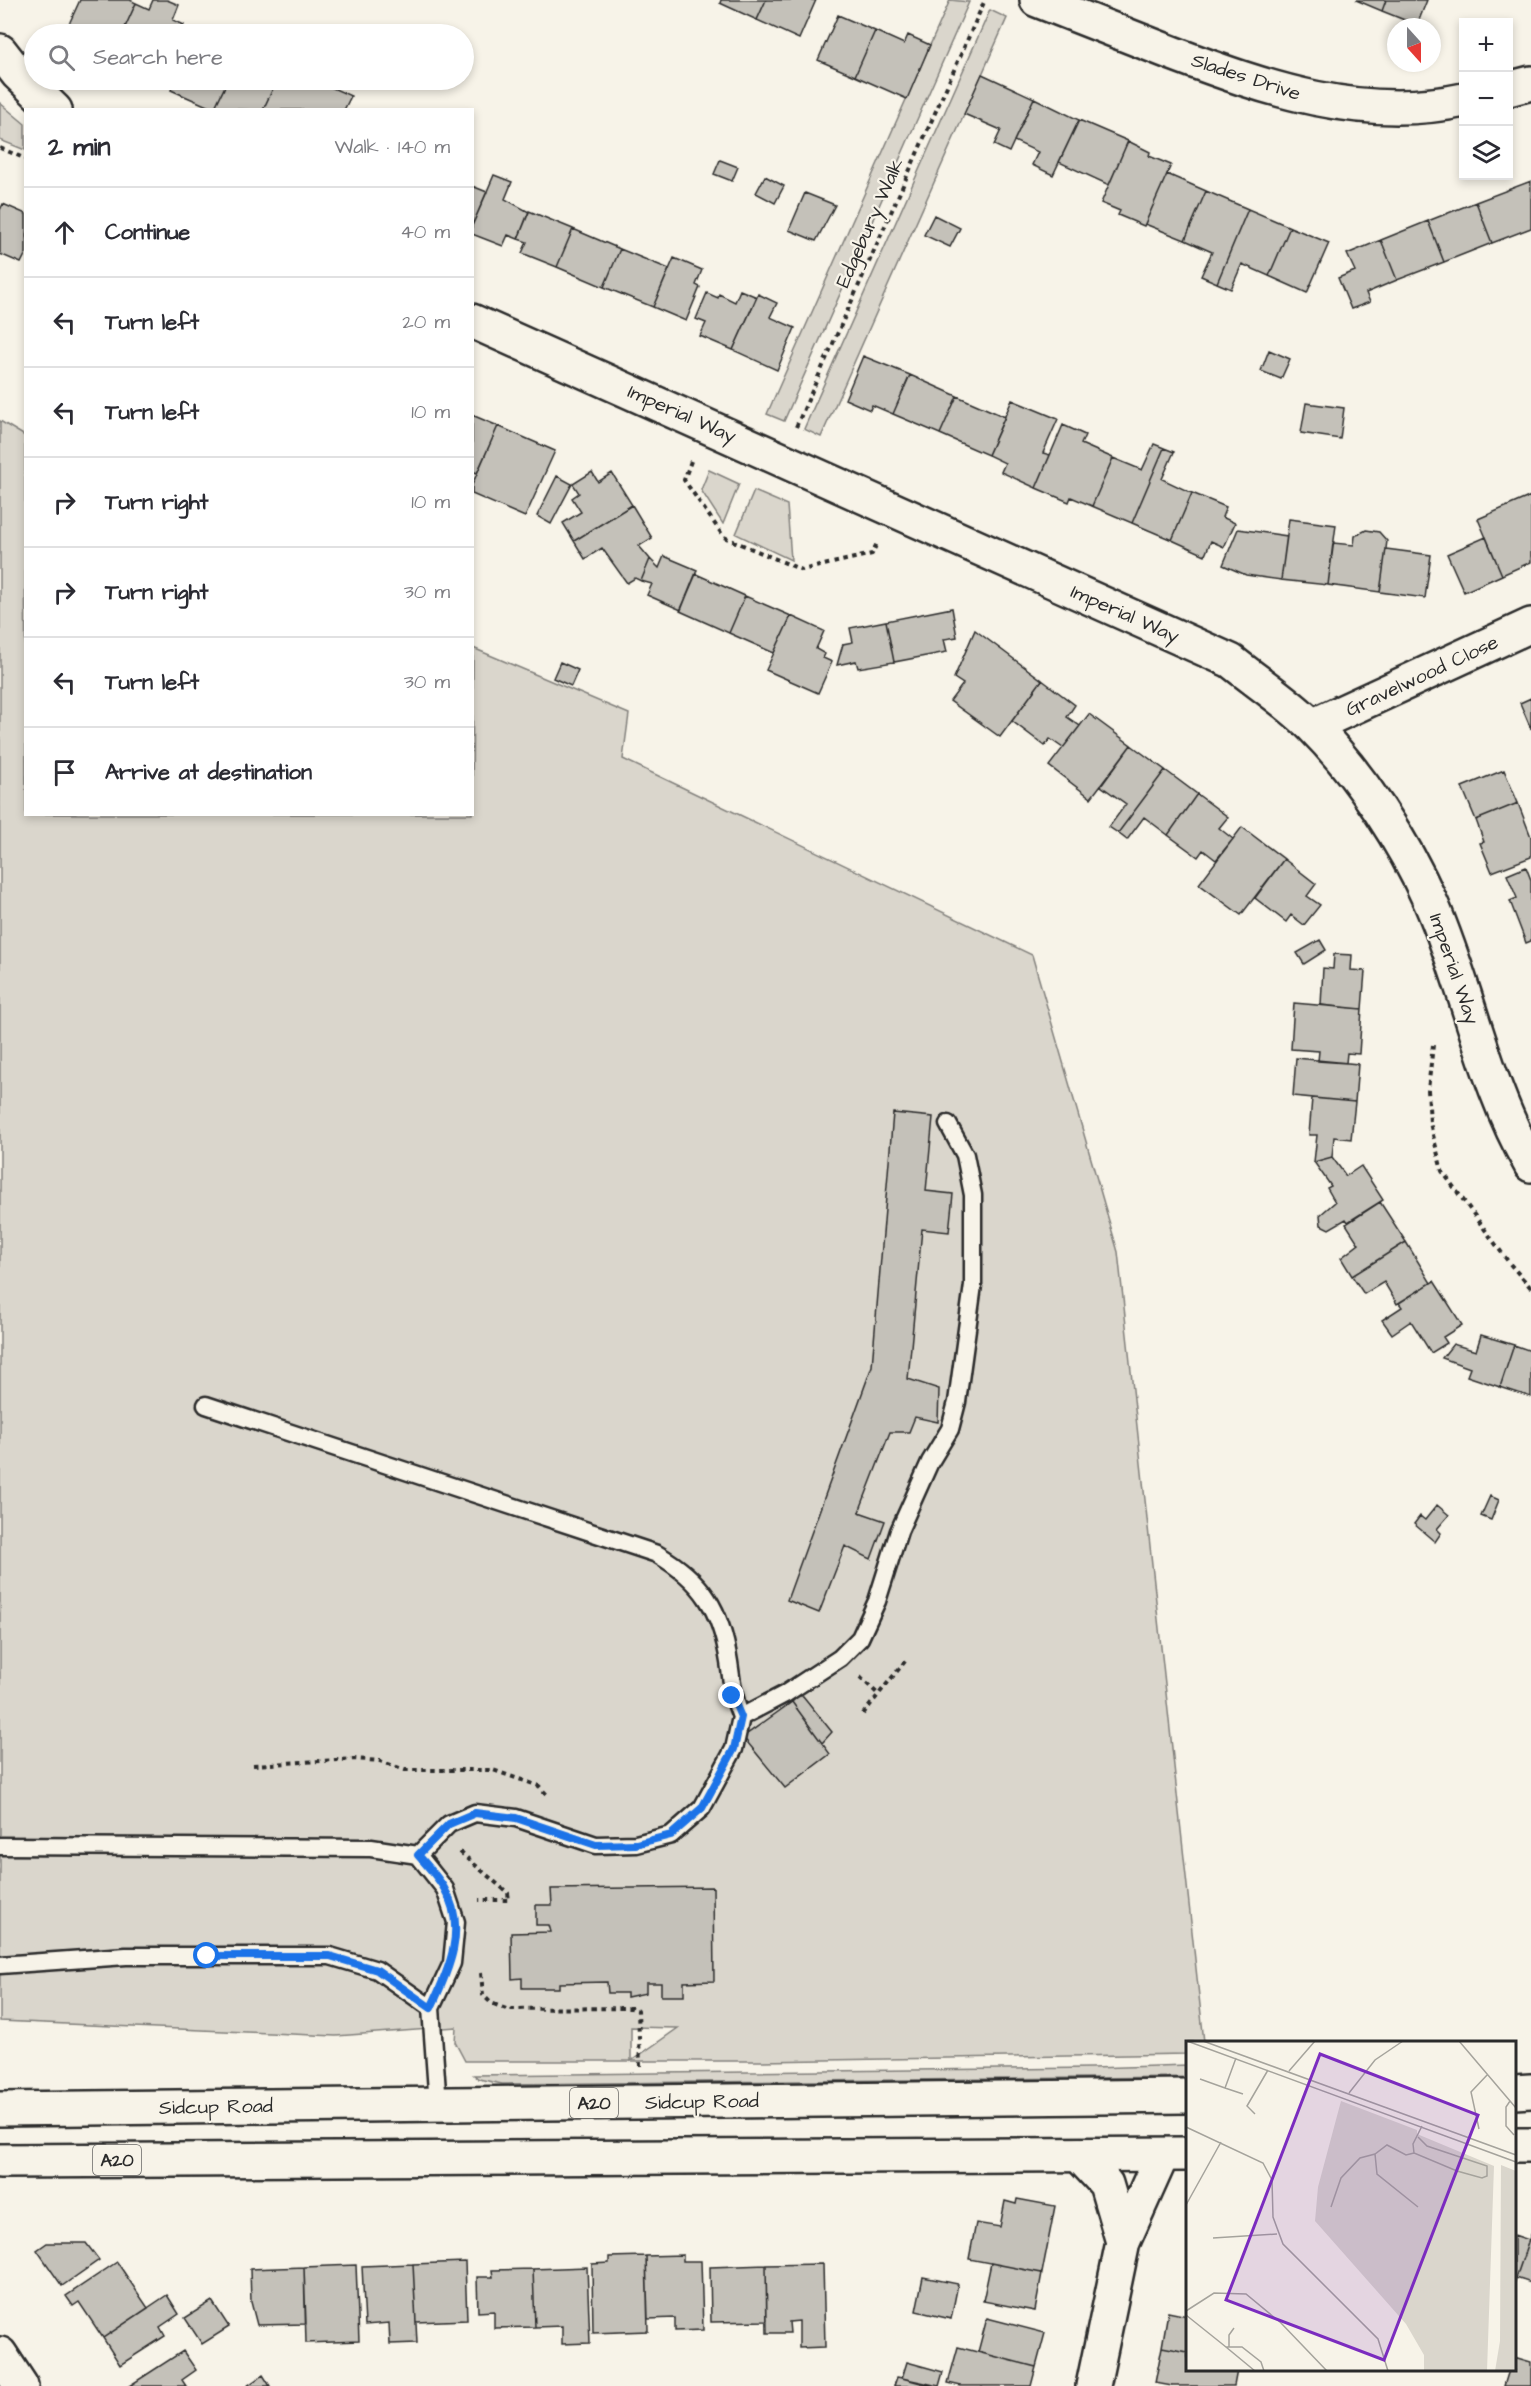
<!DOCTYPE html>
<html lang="en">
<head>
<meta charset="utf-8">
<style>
	body { margin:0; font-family:"Architects Daughter",sans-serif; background:#f7f7f7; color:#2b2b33 }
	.controls { position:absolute; right:18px; top:18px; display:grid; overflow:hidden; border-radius:0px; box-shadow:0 3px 9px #0003 }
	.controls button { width:54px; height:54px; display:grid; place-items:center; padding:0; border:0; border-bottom:2px solid #e1e1e2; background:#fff; color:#2b2b33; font:30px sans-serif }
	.compass { position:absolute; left:1387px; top:18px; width:54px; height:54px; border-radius:50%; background:#fff; box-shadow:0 3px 9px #0003; rotate:159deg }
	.stop { position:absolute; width:18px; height:18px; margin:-14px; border:4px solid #1a73e8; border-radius:50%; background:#fff }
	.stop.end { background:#1a73e8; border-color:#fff; box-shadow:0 2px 6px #0008 }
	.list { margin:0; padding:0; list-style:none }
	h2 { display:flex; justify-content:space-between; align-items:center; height:78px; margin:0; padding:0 24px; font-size:26px }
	h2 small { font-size:20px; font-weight:400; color:#7c7c81 }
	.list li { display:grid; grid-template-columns:39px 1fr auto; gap:18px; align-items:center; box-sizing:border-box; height:90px; padding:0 24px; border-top:2px solid #e1e1e2 }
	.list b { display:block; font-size:22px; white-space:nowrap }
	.list em { font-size:20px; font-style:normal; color:#7c7c81 }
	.icon { flex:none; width:33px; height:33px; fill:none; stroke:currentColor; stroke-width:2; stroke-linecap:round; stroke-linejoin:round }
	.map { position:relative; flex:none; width:1531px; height:2386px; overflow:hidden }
	.search { position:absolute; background:#fff; box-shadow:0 3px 9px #0003; left:24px; top:24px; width:450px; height:66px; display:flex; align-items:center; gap:15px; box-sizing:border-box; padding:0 21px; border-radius:33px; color:#7c7c81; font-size:22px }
	.panel { position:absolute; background:#fff; box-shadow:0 3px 9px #0003; left:24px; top:108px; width:450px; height:708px; border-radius:0px }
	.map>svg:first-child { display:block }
	.green { fill:#dad6cc; stroke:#82807c; stroke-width:1.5; fill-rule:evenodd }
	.building { fill:#c4c1b9; stroke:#2b2b2b; stroke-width:1.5 }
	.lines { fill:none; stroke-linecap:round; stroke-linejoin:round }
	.service-casing { stroke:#2b2b2b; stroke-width:21 }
	.minor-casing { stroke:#2b2b2b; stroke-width:38 }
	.trunk-casing { stroke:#2b2b2b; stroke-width:38 }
	.path { stroke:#2b2b2b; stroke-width:4; stroke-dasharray:4.5 4.5; stroke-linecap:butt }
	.service { stroke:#f7f3e8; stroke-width:16 }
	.minor { stroke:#f7f3e8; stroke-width:33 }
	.trunk { stroke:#f7f3e8; stroke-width:33 }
	.route { stroke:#1a73e8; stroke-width:8 }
	.labels { text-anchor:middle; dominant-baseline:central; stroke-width:4.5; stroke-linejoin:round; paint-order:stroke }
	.shield { fill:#f7f3e8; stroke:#686764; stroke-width:1.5 }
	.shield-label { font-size:18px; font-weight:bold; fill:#2b2b2b }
	.street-label { font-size:20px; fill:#2b2b2b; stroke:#f7f3e8 }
	.inset-road { fill:none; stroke:#a5a39c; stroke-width:1.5 }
	.view { fill:#7b2cbf; fill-opacity:0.15; stroke:#7b2cbf; stroke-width:3 }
	.inset-edge { fill:none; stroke:#2b2b2b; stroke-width:3 }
</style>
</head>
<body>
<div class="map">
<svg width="1531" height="2386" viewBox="0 0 1531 2386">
	<rect width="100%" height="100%" fill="#f7f3e8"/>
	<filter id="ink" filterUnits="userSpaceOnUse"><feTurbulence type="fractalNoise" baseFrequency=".0167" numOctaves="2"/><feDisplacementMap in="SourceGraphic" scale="12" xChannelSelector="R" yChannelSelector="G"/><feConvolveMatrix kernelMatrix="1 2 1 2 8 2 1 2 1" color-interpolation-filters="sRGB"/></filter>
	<g filter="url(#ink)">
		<path class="green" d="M950 0 969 2 784 421 767 414Z
			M990 10 1007 18 821 437 804 429Z
			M0 103 25 124V150L0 140Z
			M0 421 25 436 26 814H472L473 648 629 714 623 759 1032 955 1118 1252 1204 2042H1188L1187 2054 762 2061H465L455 2042 456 2027 336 2036 0 2021ZM631 2027 677 2028H678L631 2061Z
			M709 470 739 484 723 524 701 490Z
			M754 491 787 505 791 560 736 534Z
			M1188 2065 1187 2077 502 2084 479 2079 474 2075 1092 2068Z"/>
		<path class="building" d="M80 0H130L136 3 122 34H93L69 24Z
			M153 0H167L179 5 173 20 184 25 180 34H122L136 3 149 9Z
			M721 0H766L757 20 720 3Z
			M766 0H816L799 39 757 20Z
			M1356 0H1386L1382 11Z
			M1386 0H1427L1417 25 1382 11Z
			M838 15 875 31 855 76 818 60Z
			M875 31 904 44 908 35 930 45 907 99 855 76Z
			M982 74 1034 98 1009 152 994 145 1001 130 964 114Z
			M175 80H228L214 109 171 90Z
			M228 80H277L263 110 214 109Z
			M296 80H315L351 96 344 110H263L276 82 292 88Z
			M1034 98 1079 120 1053 175 1032 165 1038 152 1014 141Z
			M1079 120 1128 141 1109 185 1059 162Z
			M1128 141 1150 152 1149 156 1171 165 1144 226 1118 215 1120 211 1101 203Z
			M720 160 738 167 732 181 714 174Z
			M1167 174 1206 191 1185 240 1145 224Z
			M494 175 512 182 505 199 529 212 518 239 508 235 503 246 472 234V226Z
			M765 176 784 186 775 203 756 193Z
			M1531 181V228L1492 243 1476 202Z
			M472 186 487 192 472 226Z
			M1206 191 1248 209 1217 283 1201 276 1212 252 1185 240Z
			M805 193 835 205 816 241 789 230Z
			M1476 202 1492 243 1444 262 1428 221Z
			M3 204 26 214V253L21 263 0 254V210Z
			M1248 209 1290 227 1269 276 1242 264 1231 289 1217 283Z
			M529 211 573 229 557 267 522 253 527 242 518 239Z
			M934 215 960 228 950 247 924 235Z
			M1428 221 1444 262 1397 280 1381 240Z
			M1290 227 1329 243 1307 293 1269 276Z
			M573 229 620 249 604 287 557 267Z
			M1381 240 1397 280 1366 293 1370 302 1351 309 1338 278 1355 271 1347 254Z
			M620 249 669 269 653 307 604 287Z
			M674 258 702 270 696 285 700 287 686 321 653 307Z
			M740 290 757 297 733 350 700 336 706 323 696 319 707 293 718 298 719 294 735 302Z
			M758 294 777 303 770 317 795 328 777 370 733 350Z
			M1269 350 1290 359 1281 379 1261 371Z
			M863 356 910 375 893 414 872 405 870 410 845 399Z
			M910 375 957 396 940 434 893 414Z
			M957 396 1005 417 988 455 940 434Z
			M1012 400 1058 419 1043 453 1050 455 1036 488 1001 472 1005 463 988 455Z
			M1306 403 1344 408 1340 439 1301 433Z
			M472 415 498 426 477 473 472 471Z
			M1063 425 1085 435 1081 444 1113 458 1092 506 1071 497 1069 502 1036 488Z
			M498 426 555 451 525 517 472 494V485Z
			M1154 444 1164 448 1132 523 1092 506 1113 458 1142 470Z
			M1164 448 1174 452 1162 479 1192 493 1172 540 1132 523Z
			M592 472 598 482 612 473 632 505 574 541 563 523 581 512 572 498 579 493 573 484Z
			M557 476 572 484 551 524 537 516Z
			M1192 493 1226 507 1222 517 1235 523 1224 547 1211 541 1205 555 1172 540Z
			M1531 496V562L1502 575 1478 519Z
			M632 505 652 538 639 546 650 559 641 581 635 578 627 583 602 548 585 559 574 541Z
			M1289 519 1336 525 1328 585 1281 580Z
			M1238 529 1287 536 1281 580 1246 575 1223 565Z
			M1366 530 1379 532 1387 541 1380 592 1328 585 1333 543 1354 545 1355 536Z
			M1486 537 1502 575 1464 592 1447 554Z
			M1386 549 1431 555 1425 598 1380 592Z
			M664 556 697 570 681 610 647 595 652 584 641 581 650 559 659 568Z
			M696 574 745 596 729 633 680 611Z
			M745 596 791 616 774 653 729 633Z
			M952 608 957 637 944 639 947 652 894 662 886 621Z
			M791 616 824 631 816 649 825 654 823 658 832 662 818 693 766 670Z
			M886 621 894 662 858 668 856 661 837 665 843 644 853 642 850 628Z
			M975 630 1042 680 1000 737 950 701 963 684 954 678Z
			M560 662 578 670 571 686 553 678Z
			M1042 680 1075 705 1067 717 1080 726 1063 748 1050 739 1045 746 1012 721Z
			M1531 698V729L1520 703Z
			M1089 714 1131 745 1091 798 1049 766Z
			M1131 745 1165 770 1118 833 1109 827 1126 804 1101 786Z
			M1165 770 1197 794 1168 835 1144 817 1127 840 1118 833Z
			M1504 770 1518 803 1476 820 1462 787Z
			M1197 794 1228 817 1219 828 1233 839 1216 860 1203 850 1198 857 1168 835Z
			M1518 803 1531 837V857L1492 872 1480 843 1484 842 1476 820Z
			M1242 827 1284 859 1241 915 1199 884Z
			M1284 859 1316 884 1307 896 1320 905 1304 925 1291 915 1286 922 1255 898Z
			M1526 867 1531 880V941L1526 943 1510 901 1517 898 1507 875Z
			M1320 940 1326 950 1304 964 1297 953Z
			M1334 954 1352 955 1351 970 1365 971 1362 1009 1321 1005 1323 968 1333 969Z
			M1294 1003 1362 1009 1359 1054 1347 1053 1346 1063 1318 1061 1319 1051 1291 1049Z
			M1296 1058 1358 1064 1355 1102 1293 1096Z
			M1312 1098 1355 1102 1351 1139 1334 1137 1332 1157 1314 1162 1317 1135H1309Z
			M893 1113 933 1117 926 1191 953 1194 949 1232 922 1229 908 1379 939 1389 938 1422 915 1417 909 1432H890L859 1512 885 1521 871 1559 845 1546 819 1613 787 1600 872 1366Z
			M1332 1157 1346 1176 1361 1166 1383 1200 1348 1222 1346 1219 1329 1229 1321 1225 1320 1215 1335 1202 1327 1188 1331 1186 1314 1162Z
			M1380 1202 1406 1242 1352 1276 1341 1258 1359 1244 1346 1224Z
			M1406 1242 1431 1283 1397 1304 1384 1282 1364 1294 1352 1276Z
			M1434 1281 1462 1325 1443 1337 1447 1343 1431 1353 1411 1321 1392 1334 1382 1320 1402 1307 1399 1303Z
			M1481 1335 1514 1345 1500 1387 1467 1376 1470 1368 1442 1358 1453 1344 1476 1351Z
			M1514 1345 1531 1351V1397L1500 1387Z
			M1490 1496 1499 1500 1491 1520 1481 1516Z
			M1437 1505 1449 1515 1437 1529 1441 1533 1435 1542 1414 1524 1420 1516 1425 1520Z
			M798 1696H803L832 1732 822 1743 792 1702Z
			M792 1702 830 1754 785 1788 743 1737Z
			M713 1887 714 1981 684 1982V1996H661V1983H646V1993L627 1997V1993H608L607 1982 559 1983V1988H522V1978L512 1979 511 1933 551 1932 549 1925H536V1905H552L551 1889Z
			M1017 2199 1055 2206 1042 2273 969 2259 976 2223 1000 2227 1005 2201 1016 2204Z
			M1531 2234V2283L1516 2278Z
			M1514 2235 1529 2240 1514 2284Z
			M47 2243H86L99 2260 62 2286 37 2250Z
			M683 2255V2261H701L703 2330 675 2331V2318L648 2319 646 2256Z
			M646 2256 648 2331 593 2333 592 2264 609 2263V2257Z
			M117 2262 148 2308 103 2338 79 2302 73 2306 66 2296Z
			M465 2262 467 2320 416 2322 413 2264Z
			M991 2263 1042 2273 1035 2311 983 2301Z
			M413 2264 417 2343 390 2344 389 2323 365 2325 362 2266Z
			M823 2264 825 2347 799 2348V2321L789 2322 790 2333H767L766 2265Z
			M356 2265 359 2341 306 2343 304 2267Z
			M766 2265 767 2321 711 2322 710 2267Z
			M304 2267 306 2324 257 2325 251 2302 250 2269Z
			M587 2267 590 2343 562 2344V2326L535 2327 533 2269Z
			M533 2269 535 2327 494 2328V2311L478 2312 477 2277H493L492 2270Z
			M923 2277 958 2284 951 2319 916 2311Z
			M167 2295 179 2314 160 2327 165 2336 120 2365 103 2338Z
			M212 2301 229 2327 202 2344 185 2318Z
			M1168 2312 1188 2316V2352L1162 2347Z
			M987 2318 1045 2333 1036 2367 978 2352Z
			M958 2347 1036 2367 1031 2386H961L948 2383Z
			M1162 2347 1188 2352V2370H1237L1234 2386H1172L1155 2383Z
			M183 2351 196 2370 182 2380 186 2386H129Z
			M1514 2357 1531 2362V2386H1504L1509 2370H1514Z
			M907 2362 943 2372 939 2386 902 2378Z
			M263 2375 270 2386H247Z
			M897 2377 902 2378 932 2386H894Z"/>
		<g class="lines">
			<defs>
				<path id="service" d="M206 1405 657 1554C703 1581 721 1610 729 1662 732 1682 733 1698 741 1717
					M0 1846 371 1848 418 1855 445 1889 456 1922 452 1963 431 2008 438 2105
					M418 1855 449 1824 475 1813 516 1818 596 1845 636 1844 671 1835 702 1808 734 1749 741 1717 785 1694 840 1658 860 1638 877 1601 899 1531 930 1462 950 1429 957 1402 973 1285V1195L965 1155 948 1124
					M0 1965 126 1956H330L377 1970 431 2008"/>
				<path id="minor" d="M1037 0C1082 18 1127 35 1172 53 1267 89 1362 122 1464 100
					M0 51 18 74 55 110
					M1508 89 1531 83
					M472 321 1231 661C1257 682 1288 702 1312 726 1360 774 1404 842 1431 903 1469 990 1483 1081 1531 1165
					M1312 726 1531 625
					M1079 2155 1106 2184 1123 2242
					M0 2354 21 2386
					M1093 2386 1123 2242 1162 2155"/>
				<path id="trunk" d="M1514 2092 1531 2091
					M0 2109 1188 2096
					M1514 2145H1531
					M0 2161 1188 2154"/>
			</defs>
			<use href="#service" class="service-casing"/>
			<use href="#minor" class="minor-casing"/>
			<use href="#trunk" class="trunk-casing"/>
			<path class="path" d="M0 148 26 159
				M796 427 985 0
				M691 461 684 480 724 537 802 570 872 554 877 543
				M1433 1045 1428 1090 1430 1123 1442 1171 1510 1264 1531 1288
				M860 1677 878 1694
				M863 1714 906 1660
				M253 1765 354 1759 380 1761 405 1770H493L539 1786 549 1797
				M460 1852 508 1893 509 1900H479
				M481 1973 483 1995 491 2003 506 2009 631 2008 638 2010 640 2066"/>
			<use href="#service" class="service"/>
			<use href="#minor" class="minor"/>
			<use href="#trunk" class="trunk"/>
		</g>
	</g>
	<g class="lines" filter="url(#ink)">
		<path class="route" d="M207 1956H330L377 1970 431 2008C449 1970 468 1928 444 1888 437 1876 427 1865 418 1855L449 1824 475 1813 516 1818 596 1845 636 1844 671 1835 702 1808 734 1749 741 1717 732 1696"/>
	</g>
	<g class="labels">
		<g class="shield">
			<rect x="570" y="2088" width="48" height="30" rx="4.5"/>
			<rect x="93" y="2145" width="48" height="30" rx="4.5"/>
		</g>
		<g class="shield-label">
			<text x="594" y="2103">A20</text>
			<text x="117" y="2160">A20</text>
		</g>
		<g class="street-label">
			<text transform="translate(1246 77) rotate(18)">Slades Drive</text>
			<text transform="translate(870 223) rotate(-66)">Edgebury Walk</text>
			<text transform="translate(682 414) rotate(24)">Imperial Way</text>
			<text transform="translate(1125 614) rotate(24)">Imperial Way</text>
			<text transform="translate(1422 676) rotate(-25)">Gravelwood Close</text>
			<text transform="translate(1454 969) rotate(71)">Imperial Way</text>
			<text transform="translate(702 2102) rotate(-1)">Sidcup Road</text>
			<text transform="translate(216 2107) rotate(-1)">Sidcup Road</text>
		</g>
	</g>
	<g transform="translate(1186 2041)">
		<rect width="330" height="330" fill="#f7f3e8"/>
		<path d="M155 60 231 89V93L308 125 301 330H238V314L220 283 129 180 132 146ZM315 124 330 130V330H309L314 300Z" fill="#dad6cc"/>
		<path class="inset-road" d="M1 0 330 121M17 0 330 114M273 0 330 67M103 30 129 0M14 38 39 47 50 17M39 47 57 53M163 52 189 19 217 0M324 60 320 66V85L328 94M69 73 61 65 82 29M0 86 77 122 86 139 87 176 97 203 192 298 202 330M293 88 285 51 302 33M232 96 241 105 301 125V135L296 137 271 130 228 112 227 103 236 85M189 113 191 133 232 166M0 164 35 101M145 166 155 137 174 117 189 113 201 104 220 114 228 112M27 197 91 193M0 270 28 252 60 253 95 282 141 330M0 274 40 306M43 306V294L48 287M69 330 40 306H56L75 321 78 330"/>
		<path class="view" d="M134 13 292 74 198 319 40 259Z"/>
		<rect width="330" height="330" class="inset-edge"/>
	</g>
</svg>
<div class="controls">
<button>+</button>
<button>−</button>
<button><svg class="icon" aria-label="layers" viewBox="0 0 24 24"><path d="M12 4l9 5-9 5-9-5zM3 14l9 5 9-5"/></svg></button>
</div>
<svg class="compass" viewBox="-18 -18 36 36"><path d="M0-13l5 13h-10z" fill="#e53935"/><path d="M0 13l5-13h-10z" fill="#7c7c81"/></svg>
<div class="stop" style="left:207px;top:1956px"></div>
<div class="stop end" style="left:732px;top:1696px"></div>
<div class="search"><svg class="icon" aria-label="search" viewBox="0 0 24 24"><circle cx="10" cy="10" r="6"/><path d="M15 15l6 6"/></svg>Search here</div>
<section class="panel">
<h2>2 min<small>Walk · 140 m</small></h2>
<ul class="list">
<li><svg class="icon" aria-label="ahead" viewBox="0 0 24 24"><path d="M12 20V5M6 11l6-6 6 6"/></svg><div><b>Continue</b></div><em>40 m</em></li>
<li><svg class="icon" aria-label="left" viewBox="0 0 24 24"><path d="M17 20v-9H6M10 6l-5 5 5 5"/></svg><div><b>Turn left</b></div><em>20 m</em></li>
<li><svg class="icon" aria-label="left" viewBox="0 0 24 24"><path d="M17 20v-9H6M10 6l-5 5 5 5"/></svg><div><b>Turn left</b></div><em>10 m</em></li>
<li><svg class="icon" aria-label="right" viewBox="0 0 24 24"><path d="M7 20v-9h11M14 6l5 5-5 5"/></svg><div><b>Turn right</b></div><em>10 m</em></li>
<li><svg class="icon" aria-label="right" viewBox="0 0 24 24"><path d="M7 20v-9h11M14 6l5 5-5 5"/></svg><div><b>Turn right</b></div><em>30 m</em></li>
<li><svg class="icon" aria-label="left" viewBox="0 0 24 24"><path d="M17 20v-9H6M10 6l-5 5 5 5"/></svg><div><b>Turn left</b></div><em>30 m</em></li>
<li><svg class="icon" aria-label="arrive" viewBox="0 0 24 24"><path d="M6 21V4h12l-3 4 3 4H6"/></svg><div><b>Arrive at destination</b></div></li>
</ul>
</section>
</div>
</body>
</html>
